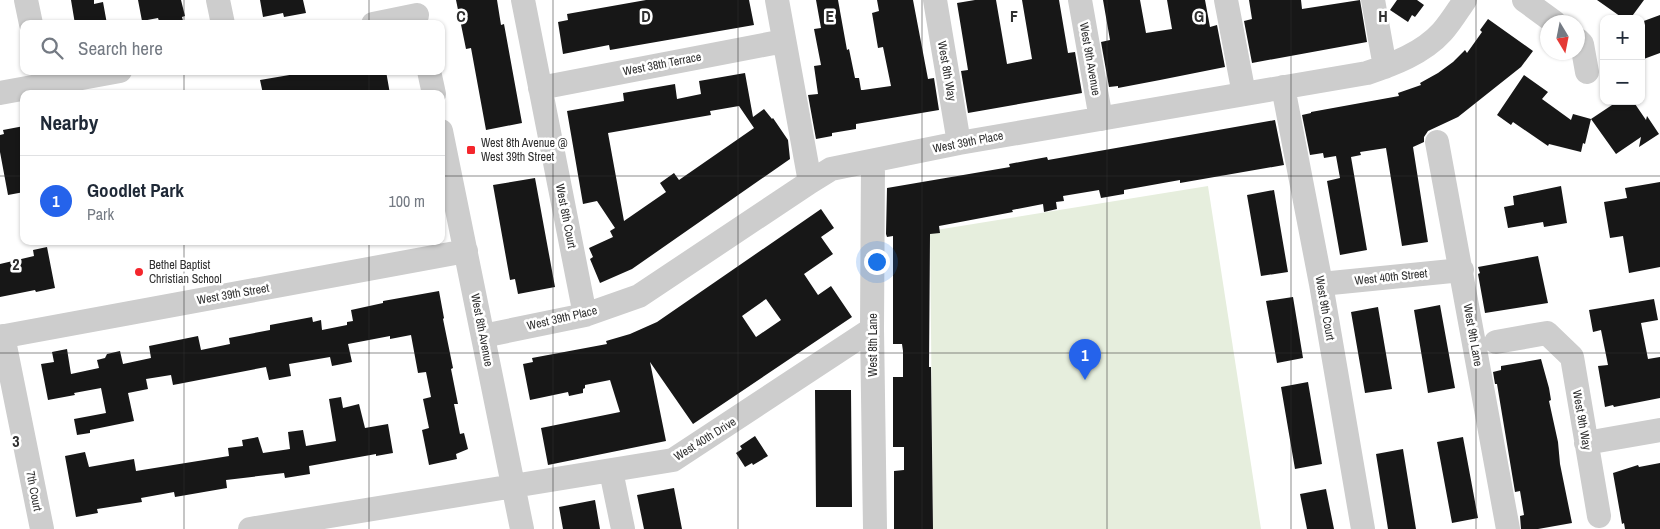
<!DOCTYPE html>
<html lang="en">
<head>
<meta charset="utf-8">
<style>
	body { margin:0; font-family:"Archivo Narrow",sans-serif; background:#f2f2f3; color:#1f2937 }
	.controls { position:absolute; right:15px; top:15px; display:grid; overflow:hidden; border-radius:10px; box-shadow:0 1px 4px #0004 }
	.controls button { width:45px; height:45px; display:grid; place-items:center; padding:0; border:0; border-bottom:1px solid #e0e1e3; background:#fff; color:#1f2937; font:25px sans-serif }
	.compass { position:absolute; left:1540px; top:15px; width:45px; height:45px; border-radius:50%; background:#fff; box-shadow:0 1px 4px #0004; rotate:170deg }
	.you { position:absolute; left:876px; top:261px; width:18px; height:18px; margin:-12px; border:4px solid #fff; border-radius:50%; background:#1a73e8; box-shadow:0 0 0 8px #1a73e833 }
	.badge { display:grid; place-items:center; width:32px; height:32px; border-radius:50%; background:#2563eb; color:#fff; font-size:16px; font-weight:700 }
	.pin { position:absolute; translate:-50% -41px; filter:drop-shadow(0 1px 2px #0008) }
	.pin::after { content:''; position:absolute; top:26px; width:18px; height:15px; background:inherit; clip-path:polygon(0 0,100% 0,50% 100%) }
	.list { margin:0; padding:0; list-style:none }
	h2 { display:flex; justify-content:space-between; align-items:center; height:65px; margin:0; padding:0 20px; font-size:21px }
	h2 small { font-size:16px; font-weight:400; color:#747a83 }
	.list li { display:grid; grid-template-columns:32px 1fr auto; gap:15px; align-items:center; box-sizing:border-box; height:90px; padding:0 20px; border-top:1px solid #e0e1e3 }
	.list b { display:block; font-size:19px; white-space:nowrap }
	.list p { margin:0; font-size:16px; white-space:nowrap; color:#747a83 }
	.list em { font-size:16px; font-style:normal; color:#747a83 }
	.icon { flex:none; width:28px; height:28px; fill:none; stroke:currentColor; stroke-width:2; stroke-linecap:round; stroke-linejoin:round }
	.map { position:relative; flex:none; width:1660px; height:529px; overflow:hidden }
	.search { position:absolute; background:#fff; box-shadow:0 1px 4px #0004; left:20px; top:20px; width:425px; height:55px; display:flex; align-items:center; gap:12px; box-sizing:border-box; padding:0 18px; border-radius:10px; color:#747a83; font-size:19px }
	.panel { position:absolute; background:#fff; box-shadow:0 1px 4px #0004; left:20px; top:90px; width:425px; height:155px; border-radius:10px }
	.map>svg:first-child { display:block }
	.green { fill:#e6eedd }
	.building { fill:#171717; fill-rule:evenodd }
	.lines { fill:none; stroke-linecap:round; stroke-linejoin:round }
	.minor { stroke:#cdcdcd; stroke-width:24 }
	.grid { fill:none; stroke:#303030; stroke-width:1; stroke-opacity:0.55 }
	.poi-dot { fill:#f4262c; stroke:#fff; stroke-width:2 }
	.labels { text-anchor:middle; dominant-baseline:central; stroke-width:5; stroke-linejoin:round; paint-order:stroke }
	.street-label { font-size:12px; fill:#303030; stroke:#fff }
	.poi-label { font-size:12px; fill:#303030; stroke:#fff; text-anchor:start }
	.grid-label { font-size:16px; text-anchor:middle; font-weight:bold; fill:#303030; stroke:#fff; stroke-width:5; stroke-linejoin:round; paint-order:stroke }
</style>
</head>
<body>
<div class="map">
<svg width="1660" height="529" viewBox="0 0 1660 529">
	<rect width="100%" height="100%" fill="#fff"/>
	<path class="green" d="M1208 186 1261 529H933L930 231Z"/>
	<path class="building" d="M71 0H94V4L103 2 107 24H75Z
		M138 0H181L185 16 182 17 184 24H160L158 18 142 21Z
		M260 0H303L306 13 284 17 283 13 263 17Z
		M456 0H497L501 25 504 24 522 123 486 130 471 48 466 49Z
		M646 0H749L754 25 610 50 609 45 563 54 558 22 568 20 567 14Z
		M816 0H838L847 50 849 49 855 78H859L861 90H863L891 86 883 47 878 48 872 13 879 11 877 0H913L928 79 934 78 939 110 856 124V129L832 133V136L816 139 808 95 818 94 814 66 821 65 814 29 821 28Z
		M975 0H996L1007 64 1032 59 1022 0H1059L1068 53 1075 52 1082 93 968 113 961 71 968 70 957 3Z
		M1103 0H1140L1146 33 1172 29 1167 0H1205L1210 27 1217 25 1225 67 1160 80 1118 88V86L1109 87 1101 42 1110 40Z
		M1249 0H1301L1302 9 1360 0 1367 42 1252 63 1244 21 1252 19Z
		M1397 0H1417L1424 5 1415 17 1412 15 1408 22 1390 10Z
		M1597 0H1644L1630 19H1624Z
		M1660 15V53L1641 60V22Z
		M1488 19 1533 51 1521 67 1458 117 1428 131 1424 137V142L1413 147 1428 242 1402 246 1386 148 1360 152 1361 155 1351 157 1367 250 1340 255 1327 181 1340 178 1336 156 1324 158 1323 153 1310 155 1302 115 1311 113V112L1399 96 1398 93 1421 85 1420 83 1438 73 1453 62 1465 50 1467 53 1482 32 1480 30Z
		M313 71H386L390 94H263L260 80Z
		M745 73 753 117 764 109 772 119 773 118 788 140 790 159 632 269 600 283 590 259 593 257 589 248 613 237 610 231 615 228 597 201 583 204 567 111 624 101 623 93 675 84 677 99 701 94 699 81ZM739 106 754 128 679 180 674 173 660 183 666 192 624 221 608 133 711 115 710 111Z
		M1524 75 1548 92 1542 99 1571 120 1573 114 1591 119 1618 101H1633L1646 120 1647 116 1659 134 1639 147 1641 137 1616 154 1591 119 1585 144 1583 143 1581 152 1549 144 1548 146 1513 122 1511 125 1497 115Z
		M1275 120 1284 165 1180 183V180L1124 190V194L1101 198 1099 190 1063 196 1064 201 1056 202 1057 209 1044 212 1043 204 1012 210 1013 212 939 226 940 233 930 234 929 367H931L933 529H894V471L904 470V447H893V377H903V351L902 344H893V236L887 237 886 234 887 188 1010 167 1009 164 1047 157 1048 160Z
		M24 126V192L8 195 0 152V135L4 134 3 130Z
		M535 178 555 287 518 294 515 279 510 280 493 185Z
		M1660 182V267L1629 273 1623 236 1610 238 1604 202 1627 198 1625 188Z
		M1561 186 1567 223 1544 227 1543 222 1508 228 1504 207 1514 205 1513 196Z
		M1274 190 1288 272 1261 276 1247 195Z
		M821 209 834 228 821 237 833 254 804 274 818 295 831 286 852 317 693 424 650 362 666 441 548 465 541 428 620 412 610 380 585 385V388L583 389V393L569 396 568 392 530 400 523 364 533 362 532 358 607 344 606 341 630 334 657 322ZM766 299 781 320 756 337 742 316Z
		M47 247 55 288 36 292 35 290 0 297V264L34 256 33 250Z
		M1538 256 1548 303 1485 313 1478 274 1480 273 1478 267Z
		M439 291 444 318 443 319 453 368 451 369 458 404H454L460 434 464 433 468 449 456 454 457 459 429 465 422 430 429 428 423 399 431 397 426 372 418 373 411 335 390 339V336L348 344 352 362 332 366 330 357 289 364 291 376 269 380 266 367 173 385 171 375 146 379 148 389 128 393 134 421 90 430V433L77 435 74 419 106 413 101 388 74 393 75 395 48 400 41 364 54 362 52 352 67 349 71 374 99 368 97 360 105 358 107 354 120 351 123 364 151 358 149 346 198 336 201 350 230 344 229 338 270 330V325L312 317 313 322 321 320 322 330 347 325V322L353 321 351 310 383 303V301Z
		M1293 297 1303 358 1277 363 1266 301Z
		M1654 299 1658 320 1641 323 1648 359 1660 357V398L1614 407 1613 405 1605 407 1598 366 1608 365 1601 330 1593 332 1589 310Z
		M1440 305 1455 388 1428 393 1414 310Z
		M1378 307 1392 389 1365 393 1351 312Z
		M1541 359 1549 388 1551 400 1549 401 1558 442 1560 464 1572 523 1538 529H1521L1520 516 1524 515 1520 491 1515 492 1497 384H1495L1493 372 1501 370V366Z
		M1308 382 1322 464 1295 469 1281 387Z
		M815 390H851L852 507H816Z
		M341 397 343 408 359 404 365 428 388 424 393 453 376 456V454L309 466 310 474 285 478 284 473 226 480 227 488 175 497 174 492 141 498 142 502 97 509 98 513 76 517 65 456 85 452 89 467 134 459 136 471 229 456 228 448 243 446 242 440 258 437 263 453 290 449 288 432 303 430 306 446 336 441 329 399Z
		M755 436 768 456 753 465 752 463 745 467 736 453 742 449 740 446Z
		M1463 437 1478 518 1452 523 1437 442Z
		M1403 449 1416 529H1388L1376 454Z
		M1660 463V529H1625L1624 523 1622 524 1613 473 1638 465 1639 467Z
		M674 488 682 529H644L637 495Z
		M1326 489 1334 529H1307L1300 494Z
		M595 500 600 529H563L559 507Z"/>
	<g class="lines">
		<path class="minor" d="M26 0 31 24
			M218 0 223 24
			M523 0 585 315
			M777 0 810 182
			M935 0 959 143
			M1080 0 1101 119
			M1226 0 1244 94
			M1373 0 1385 67
			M1524 0 1554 22
			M373 24 417 15
			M1578 40 1582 44 1587 72
			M429 71 434 94
			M1283 87 1321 284 1363 529
			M540 88 784 41
			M0 93 120 71
			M441 131 522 529
			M1437 142 1508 529
			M873 162 872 329 875 529
			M1321 284 1462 270
			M3 336 42 529
			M483 336 585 315 639 296 810 182 831 169 959 143 1367 73C1394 64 1423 53 1442 32 1451 22 1458 10 1465 0
			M0 337 466 251
			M1496 342 1547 333 1572 357 1599 516
			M1586 443 1660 430
			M611 471 623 529
			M250 529 673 460 872 329"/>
	</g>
	<path class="grid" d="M184 0V24M369 0V24M553 0V529M738 0V529M922 0V529M1107 0V529M1291 0V529M1476 0V529M184 71V94M369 71V94M0 176H24M441 176H1660M184 241V529M369 241V529M0 353H1660"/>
	<g class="poi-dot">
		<rect x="466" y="145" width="10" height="10" rx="2.5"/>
		<circle cx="139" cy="272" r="5"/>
	</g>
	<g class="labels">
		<g class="street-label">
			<text transform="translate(1090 59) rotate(80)">West 9th Avenue</text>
			<text transform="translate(662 64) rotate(-11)">West 38th Terrace</text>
			<text transform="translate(947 71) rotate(80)">West 8th Way</text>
			<text transform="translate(968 142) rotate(-11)">West 39th Place</text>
			<text transform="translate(566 216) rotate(79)">West 8th Court</text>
			<text transform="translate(1391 277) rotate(-6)">West 40th Street</text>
			<text transform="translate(233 294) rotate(-10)">West 39th Street</text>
			<text transform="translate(1325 308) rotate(80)">West 9th Court</text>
			<text transform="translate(562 318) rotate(-13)">West 39th Place</text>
			<text transform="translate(482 330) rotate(79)">West 8th Avenue</text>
			<text transform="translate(1473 335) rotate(80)">West 9th Lane</text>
			<text transform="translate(873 345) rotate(-90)">West 8th Lane</text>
			<text transform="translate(1582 420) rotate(80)">West 9th Way</text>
			<text transform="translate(705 439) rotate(-32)">West 40th Drive</text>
			<text transform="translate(34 491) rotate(79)">7th Court</text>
		</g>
		<g class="poi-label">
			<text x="481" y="143">West 8th Avenue @<tspan x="481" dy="14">West 39th Street</tspan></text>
			<text x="149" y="265">Bethel Baptist<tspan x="149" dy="14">Christian School</tspan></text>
		</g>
	</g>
	<g class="grid-label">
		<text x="461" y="22">C</text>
		<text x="646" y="22">D</text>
		<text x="830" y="22">E</text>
		<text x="1014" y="22">F</text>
		<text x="1199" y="22">G</text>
		<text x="1383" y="22">H</text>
		<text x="16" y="270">2</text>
		<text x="16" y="447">3</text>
	</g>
</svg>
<div class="controls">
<button>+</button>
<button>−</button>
</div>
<svg class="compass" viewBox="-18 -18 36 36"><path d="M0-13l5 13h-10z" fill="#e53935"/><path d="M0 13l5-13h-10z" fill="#747a83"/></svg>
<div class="you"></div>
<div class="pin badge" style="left:1085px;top:380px">1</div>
<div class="search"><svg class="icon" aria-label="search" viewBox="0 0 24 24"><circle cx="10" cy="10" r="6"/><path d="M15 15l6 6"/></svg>Search here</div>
<section class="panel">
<h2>Nearby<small></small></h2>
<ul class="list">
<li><span class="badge">1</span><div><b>Goodlet Park</b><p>Park</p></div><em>100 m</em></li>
</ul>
</section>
</div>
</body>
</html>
